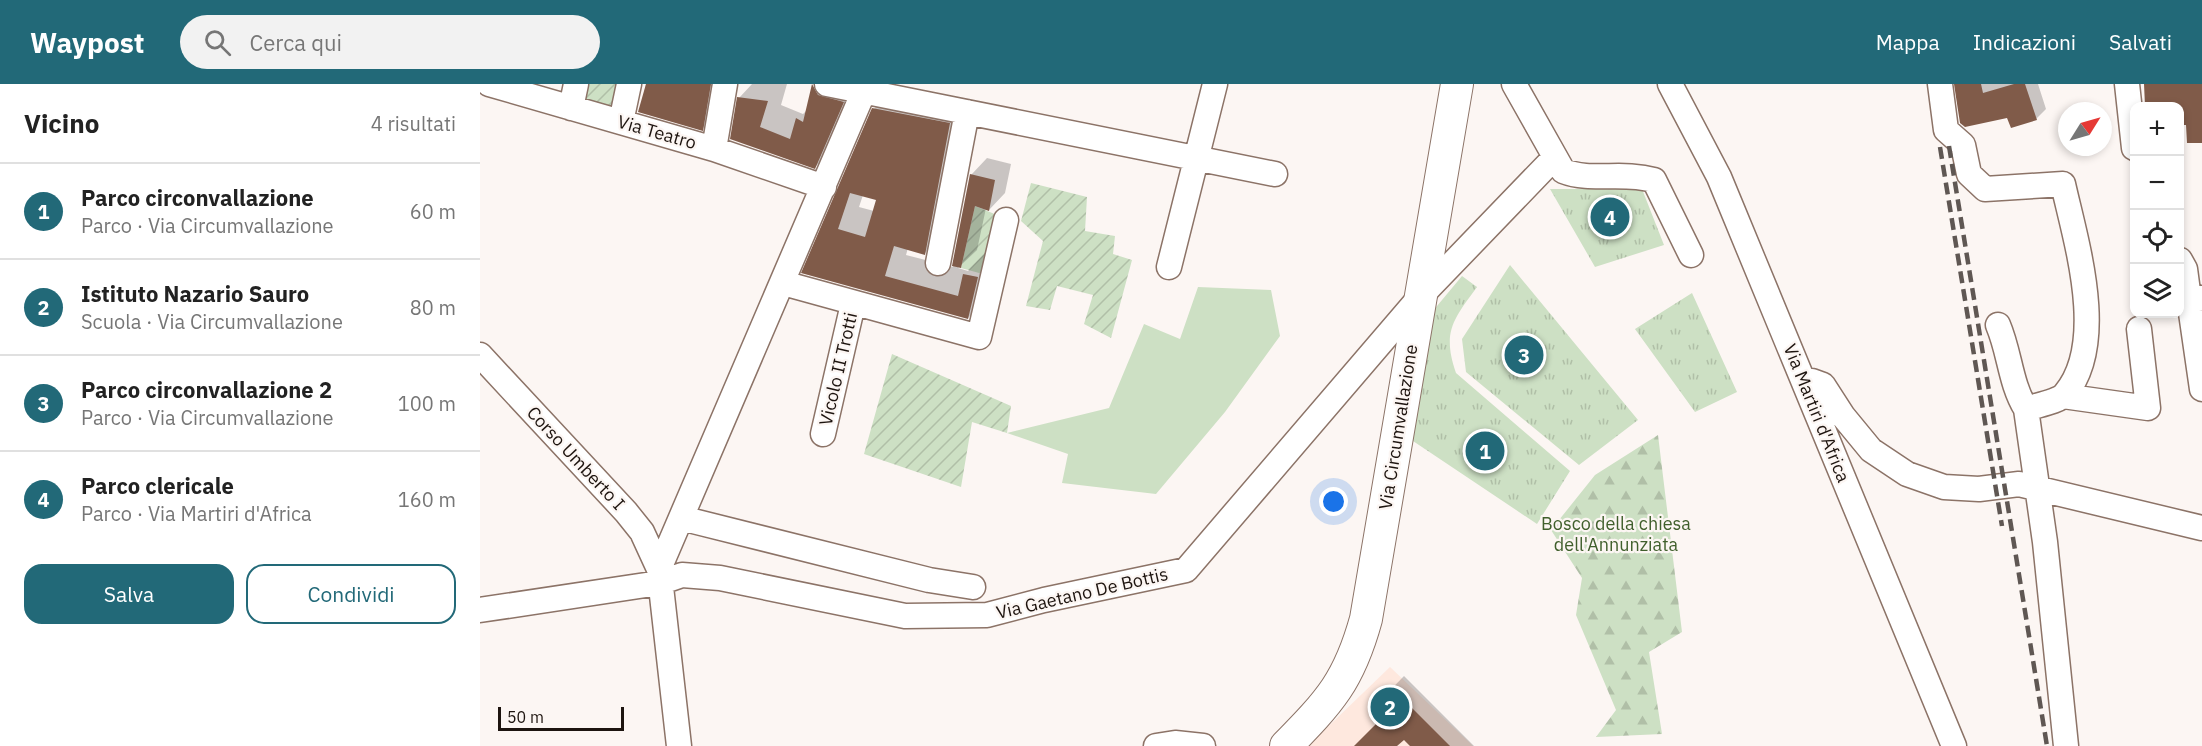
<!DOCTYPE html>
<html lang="it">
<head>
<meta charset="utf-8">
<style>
	body { margin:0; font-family:"IBM Plex Sans",sans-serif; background:#f2f2f2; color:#222 }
	.controls { position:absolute; right:18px; top:18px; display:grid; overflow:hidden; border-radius:12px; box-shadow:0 3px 9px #0003 }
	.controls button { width:54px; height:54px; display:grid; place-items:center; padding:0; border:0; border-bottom:2px solid #e0e0e0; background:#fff; color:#222; font:30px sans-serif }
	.compass { position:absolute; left:1578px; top:18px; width:54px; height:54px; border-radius:50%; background:#fff; box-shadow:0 3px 9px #0003; rotate:53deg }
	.scale { position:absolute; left:18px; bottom:15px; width:126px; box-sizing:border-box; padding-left:6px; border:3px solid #1d140f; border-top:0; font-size:16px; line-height:21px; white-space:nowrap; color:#1d140f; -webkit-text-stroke:4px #fcf6f3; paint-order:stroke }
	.you { position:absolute; left:854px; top:418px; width:21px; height:21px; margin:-15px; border:4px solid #fff; border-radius:50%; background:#1a73e8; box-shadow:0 0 0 9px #1a73e833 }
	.badge { display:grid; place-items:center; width:39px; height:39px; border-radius:50%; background:#226978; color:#fff; font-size:20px; font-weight:700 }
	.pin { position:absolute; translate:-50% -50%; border:3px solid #fff; box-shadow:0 2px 6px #0006 }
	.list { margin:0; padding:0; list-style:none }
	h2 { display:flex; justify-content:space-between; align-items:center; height:78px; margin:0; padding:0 24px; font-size:26px }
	h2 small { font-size:20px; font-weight:400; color:#767676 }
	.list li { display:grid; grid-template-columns:39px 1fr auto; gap:18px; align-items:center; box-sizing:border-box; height:96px; padding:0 24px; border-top:2px solid #e0e0e0 }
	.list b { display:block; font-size:22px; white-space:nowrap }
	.list p { margin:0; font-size:20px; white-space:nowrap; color:#767676 }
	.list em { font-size:20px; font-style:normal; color:#767676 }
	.actions { display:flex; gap:12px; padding:18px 24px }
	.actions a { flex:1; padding:14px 0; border:2px solid #226978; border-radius:18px; text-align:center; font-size:21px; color:#226978 }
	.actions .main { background:#226978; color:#fff }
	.icon { flex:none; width:33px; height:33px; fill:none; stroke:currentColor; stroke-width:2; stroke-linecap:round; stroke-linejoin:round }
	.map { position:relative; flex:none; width:1722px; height:662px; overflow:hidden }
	header { display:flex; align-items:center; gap:36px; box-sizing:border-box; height:84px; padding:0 30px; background:#226978; color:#fff }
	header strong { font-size:28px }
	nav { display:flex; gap:33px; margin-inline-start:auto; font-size:21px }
	.search { width:420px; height:54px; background:#f2f2f2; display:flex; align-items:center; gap:15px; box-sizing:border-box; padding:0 21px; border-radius:33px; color:#767676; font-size:22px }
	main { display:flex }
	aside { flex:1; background:#fff }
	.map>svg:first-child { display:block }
	.built { fill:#fee8de }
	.grass { fill:#cde0c4 }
	.forest { fill:url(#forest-firs) }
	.park { fill:url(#park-tufts) }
	.garden { fill:url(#garden-furrows) }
	.shadow { fill:#0003; fill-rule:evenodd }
	.building { fill:#805b49; fill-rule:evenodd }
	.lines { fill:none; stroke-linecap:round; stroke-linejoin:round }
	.minor-casing { stroke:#8c7367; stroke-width:27 }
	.major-casing { stroke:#8c7367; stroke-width:34 }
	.minor { stroke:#fff; stroke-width:24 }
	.major { stroke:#fff; stroke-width:32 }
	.rail { stroke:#5f5753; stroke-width:4.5; stroke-dasharray:12 6; stroke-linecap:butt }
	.labels { text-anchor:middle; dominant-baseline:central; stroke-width:4.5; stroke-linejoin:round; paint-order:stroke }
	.street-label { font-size:18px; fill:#1d140f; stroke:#fcf6f3 }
	.park-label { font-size:18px; fill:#405f2c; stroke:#fcf6f3 }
</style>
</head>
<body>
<header>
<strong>Waypost</strong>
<div class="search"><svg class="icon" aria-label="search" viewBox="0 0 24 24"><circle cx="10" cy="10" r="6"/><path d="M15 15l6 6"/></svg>Cerca qui</div>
<nav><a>Mappa</a><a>Indicazioni</a><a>Salvati</a></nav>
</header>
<main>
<aside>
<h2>Vicino<small>4 risultati</small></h2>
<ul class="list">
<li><span class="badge">1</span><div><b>Parco circonvallazione</b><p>Parco · Via Circumvallazione</p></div><em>60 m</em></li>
<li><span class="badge">2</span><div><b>Istituto Nazario Sauro</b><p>Scuola · Via Circumvallazione</p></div><em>80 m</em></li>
<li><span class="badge">3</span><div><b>Parco circonvallazione 2</b><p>Parco · Via Circumvallazione</p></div><em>100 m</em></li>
<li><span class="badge">4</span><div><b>Parco clericale</b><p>Parco · Via Martiri d'Africa</p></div><em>160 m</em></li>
</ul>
<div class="actions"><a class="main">Salva</a><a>Condividi</a></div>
</aside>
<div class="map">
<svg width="1722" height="662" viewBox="0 0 1722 662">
	<defs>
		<pattern id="forest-firs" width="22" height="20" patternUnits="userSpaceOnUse" patternTransform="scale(1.5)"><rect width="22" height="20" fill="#cde0c4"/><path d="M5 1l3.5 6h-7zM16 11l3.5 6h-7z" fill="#b0bfa7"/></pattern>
		<pattern id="park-tufts" width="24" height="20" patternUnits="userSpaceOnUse" patternTransform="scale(1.5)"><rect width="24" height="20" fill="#cde0c4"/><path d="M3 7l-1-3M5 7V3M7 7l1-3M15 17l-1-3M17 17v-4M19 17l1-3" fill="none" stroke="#b0bfa7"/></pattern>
		<pattern id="garden-furrows" width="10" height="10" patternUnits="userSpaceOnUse" patternTransform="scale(1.5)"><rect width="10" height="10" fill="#cde0c4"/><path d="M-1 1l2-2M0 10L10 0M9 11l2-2" fill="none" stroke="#b0bfa7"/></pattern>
	</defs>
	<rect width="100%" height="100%" fill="#fcf6f3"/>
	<path class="built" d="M910 583 993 662H828Z"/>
	<path class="grass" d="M718 203 791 206 800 252 745 328 676 410 582 399 588 370 527 349 629 324 664 240 700 255Z"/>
	<path class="forest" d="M1178 351 1202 548 1169 568 1182 650 1116 653 1136 626 1096 531 1102 494 1071 446 1115 391Z"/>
	<path class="park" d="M1070 105H1162L1184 161 1115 183Z
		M1030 181 1158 336 1099 381 986 288 982 255Z
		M982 192 997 203C973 236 962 248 976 289L1090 387 1057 440 930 355 952 228Z
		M1212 209 1257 308 1215 328 1155 245Z"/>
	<path class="garden" d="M96 0H149L141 38 91 24Z
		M551 99 607 113 605 147 635 152 633 170 652 176 631 254 604 240 613 211 577 202 570 226 546 222 563 157 541 137Z
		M495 122 522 133 510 192 481 184Z
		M412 270 531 322 527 349 492 338 481 403 384 370Z"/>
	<path class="shadow" d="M166 0H248L244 23 222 45 160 27Z
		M272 0H307L301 21 323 30 328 25 330 15 345 0H383L357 61 335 83 252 54 259 14Z
		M1476 0H1558L1566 25 1556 35 1528 32Z
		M1665 0H1722V58L1708 40H1700V22H1666Z
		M416 2 492 18 467 147 445 169 428 164 426 171 473 183 491 91 507 74 531 80 525 109 509 126 506 124 497 166 478 184 488 187 506 168 510 212 488 234 323 188 394 25ZM383 111 398 115 394 127 379 123Z
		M924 592 994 662H932L924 654 915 662H876L903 635 893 624Z"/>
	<path class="building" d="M166 0H231L223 47 158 28Z
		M332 0 338 11 364 18 335 85 250 55 257 13 288 17 280 43 310 55 316 34 323 38Z
		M1474 0H1501L1503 9 1534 0H1545L1557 36 1531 44 1527 34 1485 43 1480 39Z
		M1664 0H1722V59H1707L1706 41H1700V22H1665Z
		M392 24 470 39 445 171 414 162 405 192 478 212 483 190 498 193 488 235 321 189ZM370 109 396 116 385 153 358 145Z
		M490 90 515 96 509 127 495 122 481 184 472 182Z
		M911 603 970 662H930L924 656 917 662H874L901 635 891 624Z"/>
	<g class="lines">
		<defs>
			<path id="minor" d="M9 0 234 65 344 103
				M347 0 795 90
				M1034 0 1083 87C1111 98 1142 87 1174 96L1211 171
				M1190 0 1239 93 1474 662
				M1460 0 1466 46 1483 61 1489 90 1505 105 1583 100C1596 158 1628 259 1585 310 1578 318 1557 321 1546 325
				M1647 0 1654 64
				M91 24 96 0
				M141 38 149 0
				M234 65 245 0
				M1700 176 1705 185 1709 215 1722 214
				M458 179 487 28
				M689 183 735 0
				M303 199 499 253 526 136
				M1709 215 1722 305
				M1518 241C1530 269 1530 299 1546 325L1565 458 1586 662
				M0 271 146 428 162 448 179 485 199 662
				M1325 299 1332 297 1343 301 1363 332 1391 366 1427 390 1464 403 1499 405 1539 400 1722 444
				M1583 312 1668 324 1659 245
				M343 350 373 220
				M201 434 449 496 493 503
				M179 485 387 0
				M0 526 179 499 202 491 240 494 425 532 507 531 564 516 706 486 940 213 1074 74
				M676 662 695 659 723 662"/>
			<path id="major" d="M806 662C850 617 869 597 886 535L977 0"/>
		</defs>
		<use href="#minor" class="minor-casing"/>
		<use href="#major" class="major-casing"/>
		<use href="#minor" class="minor"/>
		<use href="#major" class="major"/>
		<path class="rail" d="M1469 62 1567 662
			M1460 63 1522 442"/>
	</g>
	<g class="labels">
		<g class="street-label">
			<text transform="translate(177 48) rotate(16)">Via Teatro</text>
			<text transform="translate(358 285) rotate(-77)">Vicolo II Trotti</text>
			<text transform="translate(1337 329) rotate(68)">Via Martiri d'Africa</text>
			<text transform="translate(918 343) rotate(-81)">Via Circumvallazione</text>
			<text transform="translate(96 374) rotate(47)">Corso Umberto I</text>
			<text transform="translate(602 509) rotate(-13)">Via Gaetano De Bottis</text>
		</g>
		<g class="park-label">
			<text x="1136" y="439">Bosco della chiesa<tspan x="1136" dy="21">dell'Annunziata</tspan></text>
		</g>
	</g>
</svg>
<div class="controls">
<button>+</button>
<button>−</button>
<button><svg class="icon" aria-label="locate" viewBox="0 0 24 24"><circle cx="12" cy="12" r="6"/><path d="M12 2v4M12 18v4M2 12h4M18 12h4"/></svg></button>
<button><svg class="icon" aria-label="layers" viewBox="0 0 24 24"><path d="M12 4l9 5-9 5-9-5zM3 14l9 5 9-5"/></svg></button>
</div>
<svg class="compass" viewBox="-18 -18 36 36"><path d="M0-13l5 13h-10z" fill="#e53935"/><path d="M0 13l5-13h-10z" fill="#767676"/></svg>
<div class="scale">50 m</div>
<div class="you"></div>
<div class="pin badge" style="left:1005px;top:367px">1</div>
<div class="pin badge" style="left:910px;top:623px">2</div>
<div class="pin badge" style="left:1044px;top:271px">3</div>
<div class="pin badge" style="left:1130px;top:133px">4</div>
</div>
</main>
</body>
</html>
